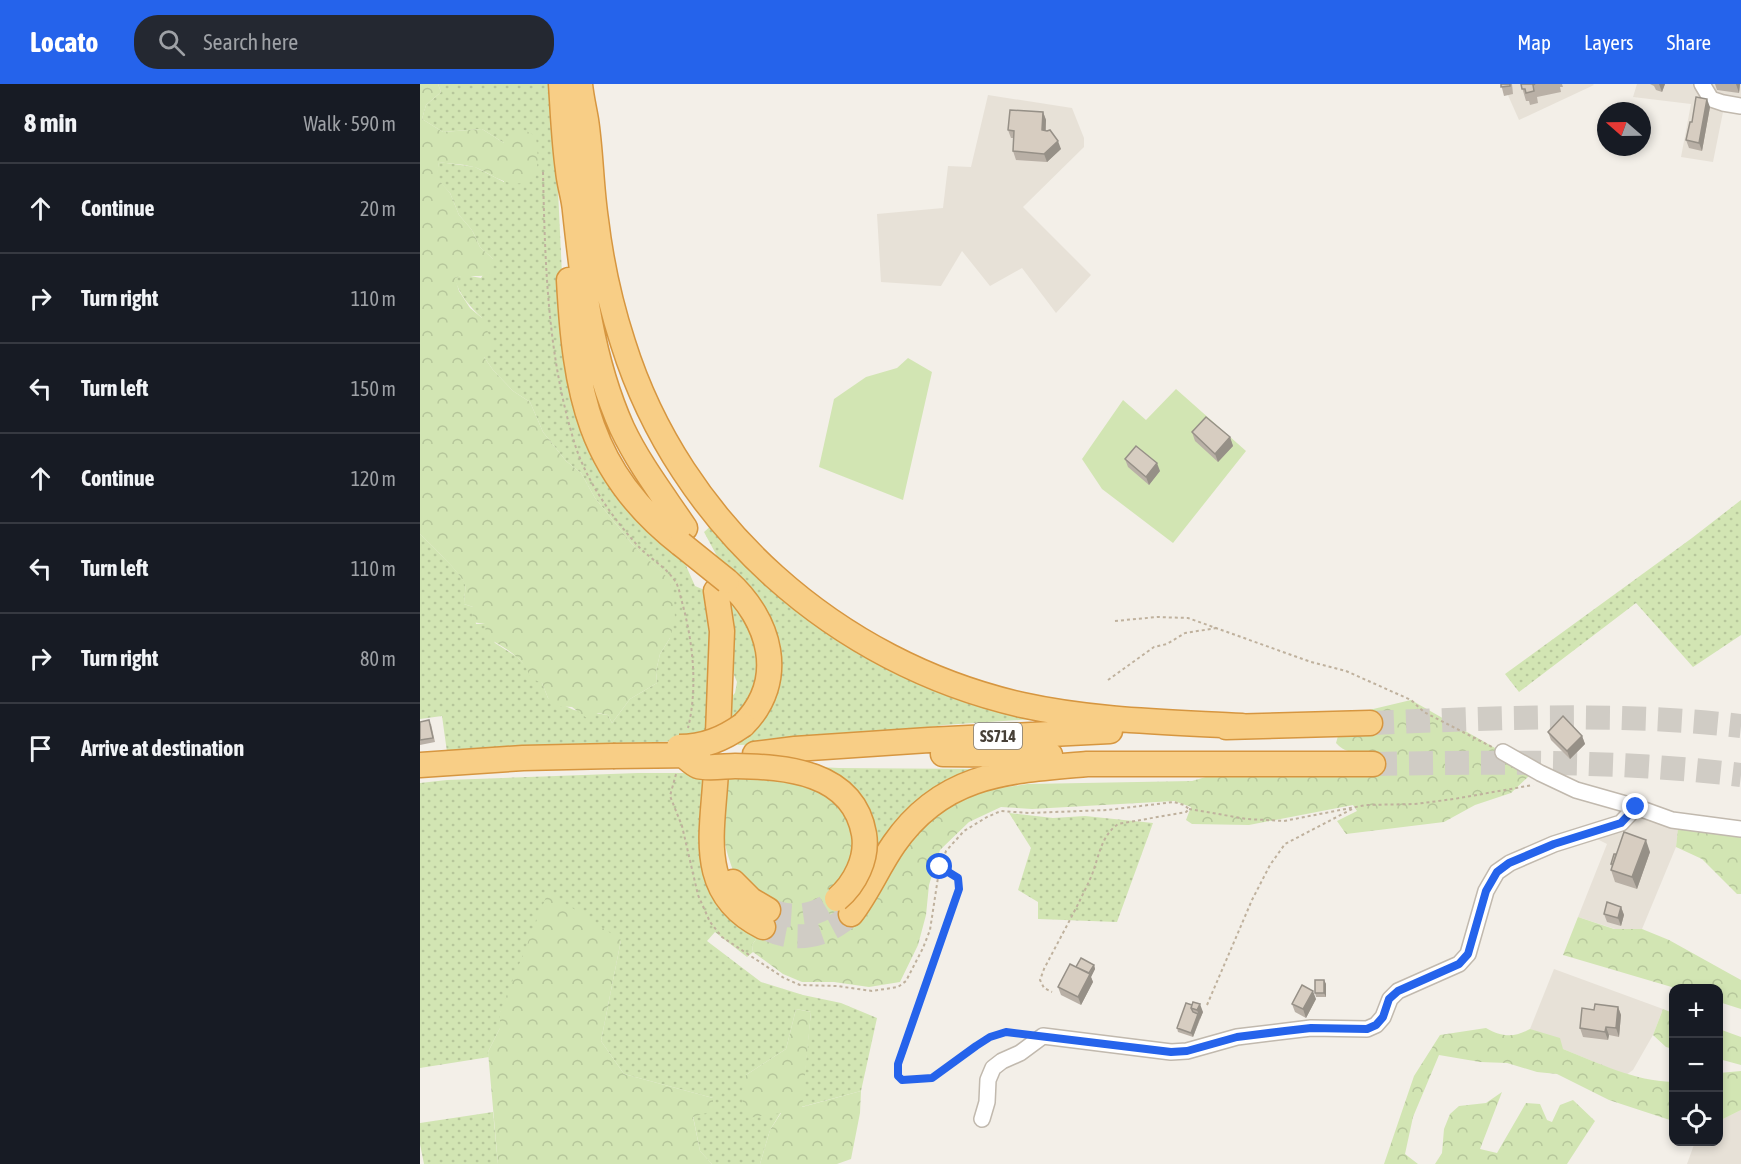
<!DOCTYPE html>
<html lang="en">
<head>
<meta charset="utf-8">
<style>
	body { margin:0; font-family:"Asap Condensed",sans-serif; background:#242831; color:#f1f3f6 }
	.controls { position:absolute; right:18px; bottom:18px; display:grid; overflow:hidden; border-radius:12px; box-shadow:0 3px 9px #0003 }
	.controls button { width:54px; height:54px; display:grid; place-items:center; padding:0; border:0; border-bottom:2px solid #363941; background:#171b24; color:#f1f3f6; font:30px sans-serif }
	.compass { position:absolute; left:1177px; top:18px; width:54px; height:54px; border-radius:50%; background:#171b24; box-shadow:0 3px 9px #0003; rotate:290deg }
	.stop { position:absolute; width:18px; height:18px; margin:-14px; border:4px solid #2563eb; border-radius:50%; background:#fff }
	.stop.end { background:#2563eb; border-color:#fff; box-shadow:0 2px 6px #0008 }
	.list { margin:0; padding:0; list-style:none }
	h2 { display:flex; justify-content:space-between; align-items:center; height:78px; margin:0; padding:0 24px; font-size:26px }
	h2 small { font-size:20px; font-weight:400; color:#9ea1a6 }
	.list li { display:grid; grid-template-columns:39px 1fr auto; gap:18px; align-items:center; box-sizing:border-box; height:90px; padding:0 24px; border-top:2px solid #363941 }
	.list b { display:block; font-size:22px; white-space:nowrap }
	.list em { font-size:20px; font-style:normal; color:#9ea1a6 }
	.icon { flex:none; width:33px; height:33px; fill:none; stroke:currentColor; stroke-width:2; stroke-linecap:round; stroke-linejoin:round }
	.map { position:relative; flex:none; width:1321px; height:1080px; overflow:hidden }
	header { display:flex; align-items:center; gap:36px; box-sizing:border-box; height:84px; padding:0 30px; background:#2563eb; color:#fff }
	header strong { font-size:28px }
	nav { display:flex; gap:33px; margin-inline-start:auto; font-size:21px }
	.search { width:420px; height:54px; background:#242831; display:flex; align-items:center; gap:15px; box-sizing:border-box; padding:0 21px; border-radius:24px; color:#9ea1a6; font-size:22px }
	main { display:flex }
	aside { flex:1; background:#171b24 }
	.map>svg:first-child { display:block }
	.residential { fill:#e7e1d7 }
	.grass { fill:url(#grass-dots) }
	.forest { fill:url(#forest-crowns) }
	.garden { fill:#d2e5b3 }
	.lines { fill:none; stroke-linecap:round; stroke-linejoin:round }
	.trunk-tunnel { stroke:#d0ccc5; stroke-width:24; stroke-dasharray:24 12; stroke-linecap:butt }
	.minor-casing { stroke:#c1b9ae; stroke-width:18 }
	.trunk-casing { stroke:#d69640; stroke-width:27 }
	.path { stroke:#bfb19d; stroke-width:2; stroke-dasharray:3 3; stroke-linecap:butt }
	.minor { stroke:#fff; stroke-width:15 }
	.trunk { stroke:#f8ce86; stroke-width:24 }
	.trunk-bridge-casing { stroke:#d69640; stroke-width:27; stroke-linecap:butt }
	.trunk-bridge { stroke:#f8ce86; stroke-width:24 }
	.wall { fill:#b9b0a6 }
	.shaded-wall { fill:#969087 }
	.building { fill:#d7cdc1; stroke:#969087; stroke-width:1.5 }
	.route { stroke:#2563eb; stroke-width:8 }
	.labels { text-anchor:middle; dominant-baseline:central; stroke-width:4.5; stroke-linejoin:round; paint-order:stroke }
	.shield { fill:#fff; stroke:#7e7973; stroke-width:1.5 }
	.shield-label { font-size:16px; font-weight:bold; fill:#463f37 }
</style>
</head>
<body>
<header>
<strong>Locato</strong>
<div class="search"><svg class="icon" aria-label="search" viewBox="0 0 24 24"><circle cx="10" cy="10" r="6"/><path d="M15 15l6 6"/></svg>Search here</div>
<nav><a>Map</a><a>Layers</a><a>Share</a></nav>
</header>
<main>
<aside>
<h2>8 min<small>Walk · 590 m</small></h2>
<ul class="list">
<li><svg class="icon" aria-label="ahead" viewBox="0 0 24 24"><path d="M12 20V5M6 11l6-6 6 6"/></svg><div><b>Continue</b></div><em>20 m</em></li>
<li><svg class="icon" aria-label="right" viewBox="0 0 24 24"><path d="M7 20v-9h11M14 6l5 5-5 5"/></svg><div><b>Turn right</b></div><em>110 m</em></li>
<li><svg class="icon" aria-label="left" viewBox="0 0 24 24"><path d="M17 20v-9H6M10 6l-5 5 5 5"/></svg><div><b>Turn left</b></div><em>150 m</em></li>
<li><svg class="icon" aria-label="ahead" viewBox="0 0 24 24"><path d="M12 20V5M6 11l6-6 6 6"/></svg><div><b>Continue</b></div><em>120 m</em></li>
<li><svg class="icon" aria-label="left" viewBox="0 0 24 24"><path d="M17 20v-9H6M10 6l-5 5 5 5"/></svg><div><b>Turn left</b></div><em>110 m</em></li>
<li><svg class="icon" aria-label="right" viewBox="0 0 24 24"><path d="M7 20v-9h11M14 6l5 5-5 5"/></svg><div><b>Turn right</b></div><em>80 m</em></li>
<li><svg class="icon" aria-label="arrive" viewBox="0 0 24 24"><path d="M6 21V4h12l-3 4 3 4H6"/></svg><div><b>Arrive at destination</b></div></li>
</ul>
</aside>
<div class="map">
<svg width="1321" height="1080" viewBox="0 0 1321 1080">
	<defs>
		<pattern id="grass-dots" width="8" height="8" patternUnits="userSpaceOnUse" patternTransform="scale(1.5)"><rect width="8" height="8" fill="#d2e5b3"/><path d="M2 2h.1M6 6h.1" fill="none" stroke="#b6c69b" stroke-width="1.8" stroke-linecap="round"/></pattern>
		<pattern id="forest-crowns" width="20" height="18" patternUnits="userSpaceOnUse" patternTransform="scale(1.5)"><rect width="20" height="18" fill="#d2e5b3"/><path d="M2 6a3 3 0 1 1 6 0M12 15a3 3 0 1 1 6 0" fill="none" stroke="#b6c69b"/></pattern>
	</defs>
	<rect width="100%" height="100%" fill="#f3efe8"/>
	<path class="residential" d="M1083 0H1173L1174 1 1099 36Z
		M1217 0H1321V29L1303 28 1293 78 1261 73 1271 20 1213 13Z
		M568 11 652 24 664 54V63L603 123 671 191 636 229 602 184 570 202 542 167 521 202 461 198 457 130 523 124 528 82 551 83Z
		M1219 729 1259 739 1256 763 1222 845H1195L1158 833 1187 760 1171 752Z
		M1134 885 1243 925 1233 951 1213 986 1206 991 1143 965 1110 945Z
		M1321 1026V1080H1267L1275 1058H1298L1299 1037Z"/>
	<path class="grass" d="M18 0H133L144 233 154 306 260 468 275 502 287 507 291 526 290 653 268 657 99 662 27 668 22 632 0 635V450C9 459 43 491 45 500 46 506 44 514 44 520L53 523 56 540H65L75 559 97 573 122 599 128 614 154 626 188 631 192 639 210 615 237 599 236 587 240 570 250 554 249 496 212 460 175 414 161 389 146 377 123 348 110 318 93 307 73 286 64 273 62 234C49 222 40 211 34 194L45 191 61 194 73 175 60 163 52 146 39 131 30 109 16 94 19 78 55 83 84 98V59L62 45 23 48 2 35 6 21 21 8Z
		M1321 416V551L1273 583 1216 519 1099 608 1085 590 1272 454Z
		M294 439 348 495 613 635 524 641 410 658 318 661 316 658 356 595 305 487 284 448Z
		M308 512 333 543 340 600 310 642 312 612 315 609 317 598 314 591 313 543Z
		M399 683 419 684 559 685 455 775Z
		M218 689H287L284 748 341 848 332 861 333 868 327 873 295 848 287 857 341 898 383 911 421 919 457 934 441 1007 381 1023 391 928 376 925 366 965 326 991 361 1028 350 1046 340 1080H292L280 1067 273 1032 293 1014 204 990 181 957 201 856 80 928V944L68 968 69 973 0 984V699L27 696Z
		M589 729 633 734 665 732 733 739 697 838 618 835V818L598 806 611 764Z
		M73 1028 78 1080H4L0 1060V1039Z"/>
	<path class="forest" d="M0 0H18L21 8 6 21 2 35 23 48 62 45 84 59 100 44 116 52 118 75 115 96C89 105 80 95 57 84 46 80 30 80 19 78L17 94 30 109 39 131 52 146 60 163 73 175V190C60 194 47 190 35 194L39 207 50 224 62 234 73 260 64 273 73 286 93 307 110 318 123 348 146 377 161 389 175 414 212 460 249 495 254 512 255 535 250 554 240 570 236 587 237 599 210 615 192 639 188 631 178 629 168 635 152 623 137 622 128 614 122 599 110 594C107 575 82 562 66 553L65 540 52 538 53 523 44 520C44 514 46 506 45 501 43 491 9 459 0 450Z
		M991 616 1110 684 1111 690 1091 709 1055 721 1024 738 926 750 917 737 937 727 933 721 829 741 772 740 766 736 771 723 754 717 612 725 581 723 549 738 520 766 509 801 506 831 498 861 480 898 449 903 414 898H382L363 890 333 868 332 861 341 848C325 813 304 777 302 738 302 721 305 703 306 686H338L408 708 435 745 433 833 440 838 455 815 478 768 494 749 528 722 566 706 608 700 772 697 806 687 953 669C939 669 925 670 916 659L918 652 951 639 949 626Z
		M1259 736 1321 738V810H1317L1282 775 1256 763Z
		M128 808 201 856 181 957 204 990 293 1014V1027L273 1033 280 1067 292 1080H78L68 968 80 944V928Z
		M1158 833 1194 845H1222L1249 856 1321 896V925L1299 918 1298 904H1255L1143 871Z
		M376 925 391 928 382 1023 441 1007 440 1029 431 1075 417 1080H340L350 1046 361 1029 328 1034 321 1011 326 991 366 965Z
		M1243 925 1253 929V965L1246 963 1233 951Z
		M1066 944C1082 953 1094 954 1110 945L1140 954 1143 965C1179 979 1214 997 1253 998V1037L1189 1016 1137 990 1117 988 1087 979 1060 978 1019 971 993 1033 985 1070 998 1080H964L994 992 1020 951Z
		M1299 945 1321 953V981L1299 975Z
		M1321 987V1026L1299 1037V989Z
		M1082 1008 1060 1065 1077 1069 1106 1019 1120 1020 1127 1036 1132 1038 1140 1021 1153 1016 1175 1037 1147 1080H1015L1022 1069 1024 1045 1030 1030 1039 1022 1066 1019Z"/>
	<path class="garden" d="M488 274 512 288 483 416 399 383 414 315 446 293 477 284Z
		M756 305 826 367 753 459 682 405 662 375 703 316 726 336Z"/>
	<g class="lines">
		<path class="trunk-tunnel" d="M950 639C1074 634 1198 628 1321 642
			M953 680C1076 678 1199 676 1321 691
			M348 826C374 836 396 833 417 815
			M343 843C374 859 405 854 431 830"/>
		<defs>
			<path id="minor" d="M1282 0 1291 15 1303 19 1321 22
				M1083 668 1120 689 1156 706 1216 723
				M562 1035 567 1018 568 996 573 984 582 977 600 969 623 952 751 968 767 967 817 953 891 944 947 945 956 941 963 933 970 915 978 907 1039 880 1048 870 1066 807 1077 788 1090 779 1134 760 1201 739 1216 723 1252 736 1321 745"/>
			<path id="trunk" d="M141 0C143 29 144 58 148 86 149 100 154 113 155 127 163 201 171 275 202 344 219 380 243 411 265 444
				M160 0C161 12 164 24 166 36 171 69 171 103 176 136 181 178 190 219 203 259 260 441 417 579 602 621 674 637 748 638 822 642
				M149 196C155 307 168 388 261 460
				M307 497C350 535 368 596 323 641
				M296 507 302 547 298 649
				M806 643 950 639
				M335 670 375 665 509 656 690 647
				M523 670 630 671
				M0 681 103 674 193 672
				M296 687C293 748 275 809 343 843
				M313 798 331 816 348 826
				M431 830C448 808 458 783 474 760 523 689 588 687 667 680H953"/>
		</defs>
		<use href="#minor" class="minor-casing"/>
		<use href="#trunk" class="trunk-casing"/>
		<path class="path" d="M123 88C125 177 127 267 153 354 164 394 191 432 218 462 229 474 246 483 255 497 259 502 260 512 262 518 273 558 278 603 268 644
			M695 537 737 533 768 534 891 578 926 587 991 616 1004 628 1072 663
			M688 596 734 563 747 560 765 549 797 544
			M256 690 250 712 262 742 278 811 290 838 302 853 364 894 380 901 417 902 452 907 478 903 486 897 503 864 510 846 519 787 526 767 544 747 567 733 581 727 609 729 687 726 754 718 764 721 769 725 766 728 698 740C680 753 679 774 671 793 657 824 640 854 624 885L620 896 624 904 632 908
			M769 725 827 735 864 737 946 721 995 720 1034 715 1113 701
			M520 783 538 794 539 805 478 980V992L482 996 512 994 570 953 586 948 603 950
			M787 921 832 816 850 781 865 760 934 724"/>
		<use href="#minor" class="minor"/>
		<use href="#trunk" class="trunk"/>
		<defs>
			<path id="trunk-bridge" d="M261 460 307 497
				M259 663C284 663 303 655 323 641
				M263 671C267 674 273 680 278 682 286 685 306 682 315 682 365 683 433 687 444 750 448 774 435 800 417 815
				M193 672 278 671"/>
		</defs>
		<use href="#trunk-bridge" class="trunk-bridge-casing"/>
		<use href="#trunk-bridge" class="trunk-bridge"/>
	</g>
	<path class="wall" d="M1081 0H1092L1093 10 1084 12Z
		M1101 0H1142L1143 3H1140L1141 8 1117 13 1118 19 1110 21 1109 17H1106Z
		M1230 0H1245L1242 8 1236 6 1234 2Z
		M1295 0H1320L1319 9 1297 6Z
		M1290 23 1282 67 1269 64 1266 56 1272 38Z
		M623 28 626 36V47L641 65 627 78 596 76 593 67 594 54H591L588 46Z
		M772 348 810 353 813 362 798 378 775 357Z
		M705 375 740 387 729 401 708 383Z
		M0 638 11 640 15 658 0 661Z
		M1128 648 1162 652 1165 660 1150 675 1131 656Z
		M1230 768 1217 805 1195 798 1191 786 1192 783 1191 780 1196 770Z
		M1201 823 1204 831 1201 842 1187 838 1184 830Z
		M674 881 675 885 671 893 673 898 661 921 641 911 638 903 656 883Z
		M904 896 906 900V913H896L895 909Z
		M896 915 886 934 875 928 872 920Z
		M766 919 783 928 773 953 758 948 757 944Z
		M1198 923 1201 931 1199 953 1189 951 1188 956 1163 953 1160 944 1174 926Z"/>
	<path class="shaded-wall" d="M1239 0H1245L1242 8Z
		M1316 0H1320L1319 9Z
		M1287 15 1290 23 1282 67 1279 59Z
		M623 28 626 36 625 54 622 46Z
		M638 57 641 65 627 78 624 70Z
		M810 353 813 362 798 378 795 370Z
		M737 379 740 387 729 401 726 393Z
		M1162 652 1165 660 1150 675 1147 667Z
		M1226 756 1230 768 1217 805 1212 793Z
		M1201 823 1204 831 1201 842 1198 834Z
		M674 881 675 885 671 893 673 898 661 921 658 913Z
		M904 896 906 900V913L904 909Z
		M893 907 896 915 886 934 883 925Z
		M780 920 783 928 780 935 777 926Z
		M1198 923 1201 931 1199 953 1196 944Z
		M778 930 780 934 773 953 771 949Z
		M1186 943 1189 951 1188 956 1185 948Z"/>
	<path class="building" d="M1081 0H1090V2L1081 3Z
		M1101 0H1115L1113 1 1114 7 1106 9 1105 5H1102Z
		M1276 13 1287 15 1279 59 1266 56 1270 38H1272Z
		M590 26 623 28 622 46 627 47 630 46 638 57 624 70 593 67 594 47 588 46Z
		M786 333 810 353 795 370 772 348Z
		M716 362 737 379 726 393 705 375Z
		M1143 632 1162 652 1147 667 1128 648Z
		M9 636 13 654 0 656V638Z
		M1204 748 1226 756 1212 793 1191 786Z
		M1194 770H1196L1193 780H1191Z
		M1187 818 1201 823 1198 834 1184 830Z
		M661 874 674 881 669 889 656 883Z
		M650 880 670 890 658 913 638 903Z
		M895 896H904V909H895Z
		M882 901 893 907 883 925 872 920Z
		M773 918 780 920 777 926 771 924Z
		M766 919 772 921 771 924 773 928 778 930 771 949 757 944Z
		M1175 920 1198 923 1196 944 1186 943 1185 948 1160 944 1162 924 1174 926Z"/>
	<g class="lines">
		<path class="route" d="M520 783 538 794 539 805 478 980V992L482 996 512 994 556 962 570 953 586 948 751 968 767 967 817 953 865 947 891 944 947 945 956 941 963 933 969 915 978 907 1039 880 1048 870 1066 807 1077 788 1089 779 1134 760 1201 739 1216 723"/>
	</g>
	<g class="labels">
		<rect class="shield" x="554" y="639" width="48" height="26" rx="4.5"/>
		<g class="shield-label">
			<text x="578" y="652">SS714</text>
		</g>
	</g>
</svg>
<div class="controls">
<button>+</button>
<button>−</button>
<button><svg class="icon" aria-label="locate" viewBox="0 0 24 24"><circle cx="12" cy="12" r="6"/><path d="M12 2v4M12 18v4M2 12h4M18 12h4"/></svg></button>
</div>
<svg class="compass" viewBox="-18 -18 36 36"><path d="M0-13l5 13h-10z" fill="#e53935"/><path d="M0 13l5-13h-10z" fill="#9ea1a6"/></svg>
<div class="stop" style="left:520px;top:783px"></div>
<div class="stop end" style="left:1216px;top:723px"></div>
</div>
</main>
</body>
</html>
